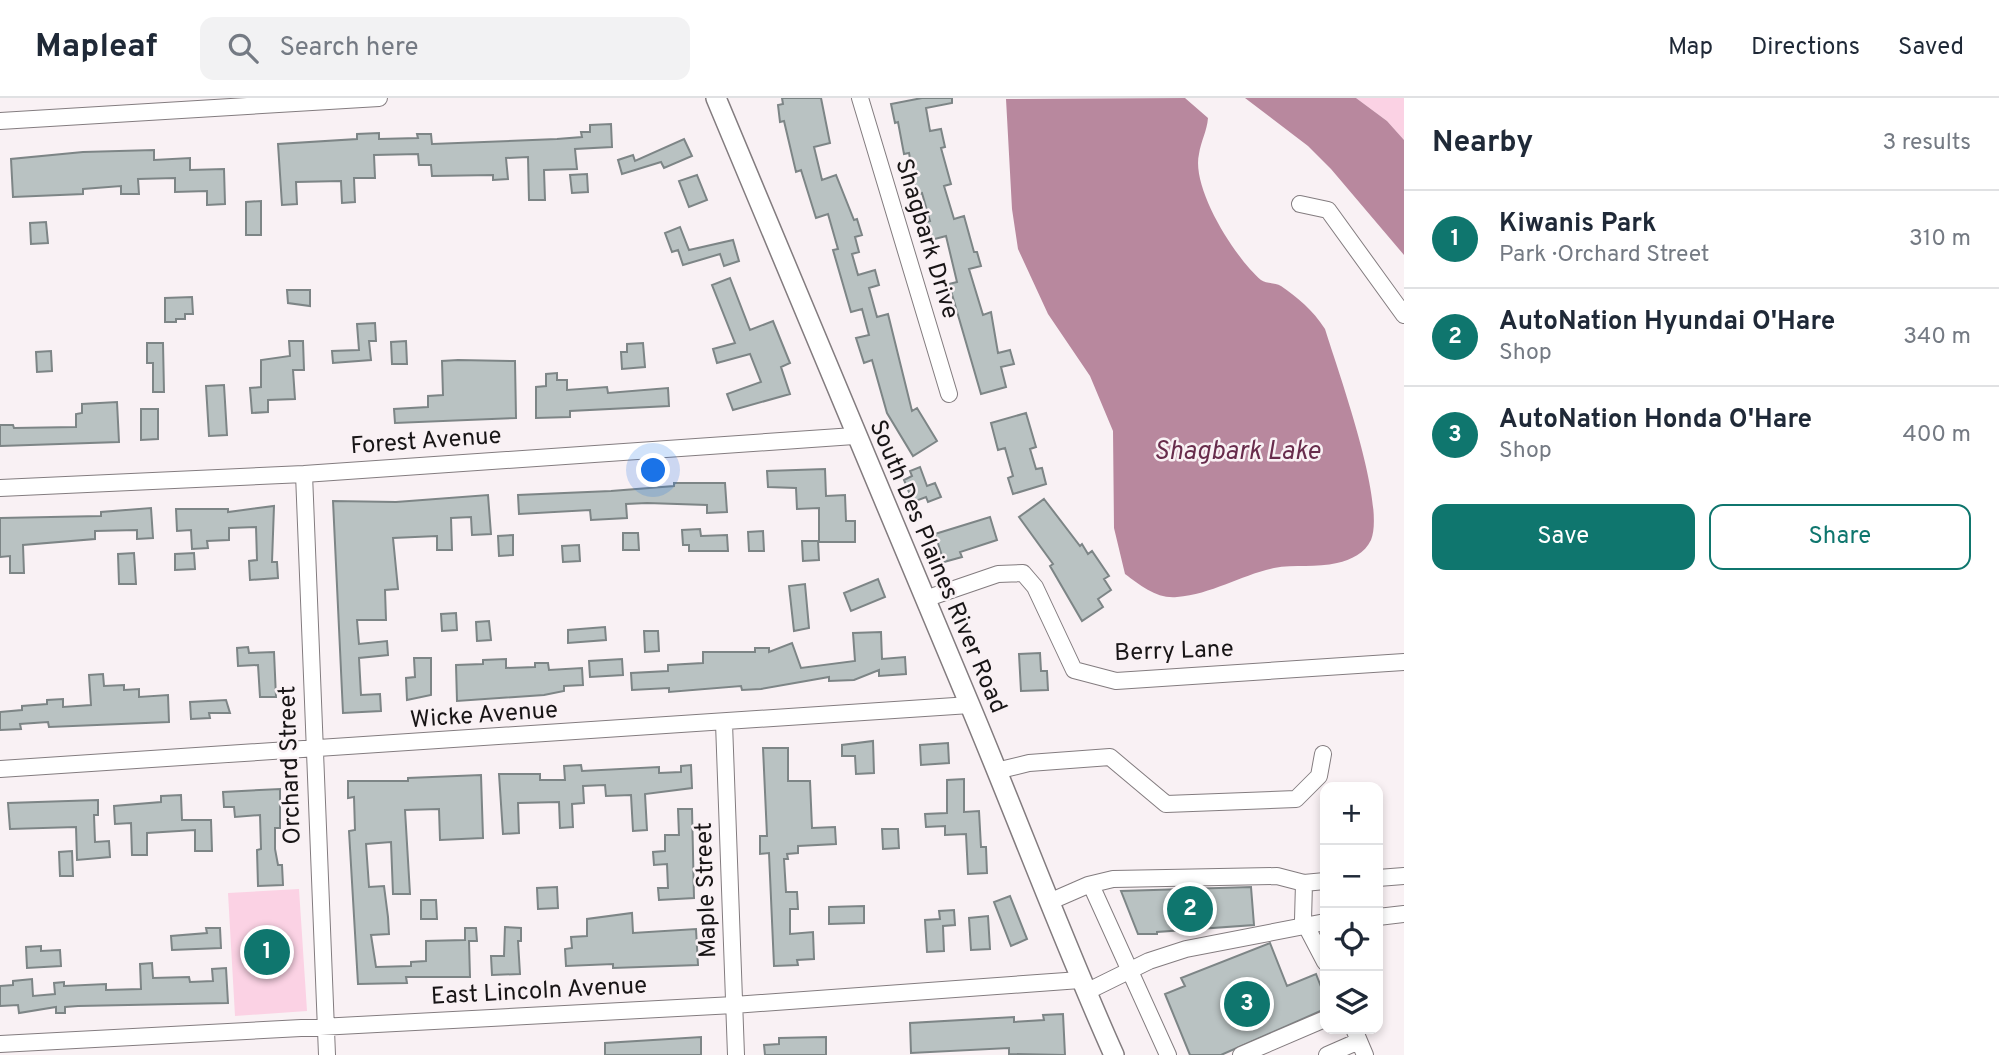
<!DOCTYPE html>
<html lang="en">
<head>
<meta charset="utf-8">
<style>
	body { margin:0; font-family:Overpass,sans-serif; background:#f2f2f3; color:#1f2937 }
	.controls { position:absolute; right:21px; bottom:21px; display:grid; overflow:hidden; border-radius:14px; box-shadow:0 4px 10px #0003 }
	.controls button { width:63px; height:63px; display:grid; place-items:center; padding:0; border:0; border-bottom:2px solid #e0e1e3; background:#fff; color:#1f2937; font:35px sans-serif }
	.you { position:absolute; left:654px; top:373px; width:24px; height:24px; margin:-18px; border:5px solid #fff; border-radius:50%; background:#1a73e8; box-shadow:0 0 0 10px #1a73e833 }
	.badge { display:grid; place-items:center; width:46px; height:46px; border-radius:50%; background:#0f766e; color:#fff; font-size:23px; font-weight:700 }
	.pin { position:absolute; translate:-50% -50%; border:4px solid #fff; box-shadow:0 2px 7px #0006 }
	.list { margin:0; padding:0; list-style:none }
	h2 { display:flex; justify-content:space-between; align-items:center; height:91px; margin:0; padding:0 28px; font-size:30px }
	h2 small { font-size:23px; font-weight:400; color:#747a83 }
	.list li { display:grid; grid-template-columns:46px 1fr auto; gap:21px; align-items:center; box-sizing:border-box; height:98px; padding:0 28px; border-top:2px solid #e0e1e3 }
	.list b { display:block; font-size:26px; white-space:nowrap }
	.list p { margin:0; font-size:23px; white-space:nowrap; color:#747a83 }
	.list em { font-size:23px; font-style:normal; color:#747a83 }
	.actions { display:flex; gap:14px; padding:21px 28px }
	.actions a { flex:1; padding:16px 0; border:2px solid #0f766e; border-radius:14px; text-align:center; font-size:24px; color:#0f766e }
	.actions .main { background:#0f766e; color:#fff }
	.icon { flex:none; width:38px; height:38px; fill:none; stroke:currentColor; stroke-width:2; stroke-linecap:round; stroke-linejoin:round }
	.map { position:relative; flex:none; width:1404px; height:957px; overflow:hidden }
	header { display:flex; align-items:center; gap:42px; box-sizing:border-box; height:98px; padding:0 35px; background:#fff; border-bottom:2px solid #e0e1e3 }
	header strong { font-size:33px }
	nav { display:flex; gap:38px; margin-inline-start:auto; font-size:24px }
	.search { width:490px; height:63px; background:#f2f2f3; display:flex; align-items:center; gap:18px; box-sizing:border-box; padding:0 24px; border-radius:14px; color:#747a83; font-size:26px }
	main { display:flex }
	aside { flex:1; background:#fff }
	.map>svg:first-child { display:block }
	.green { fill:#fbd2e4 }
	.water { fill:#b8889e }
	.building { fill:#b9c2c2; stroke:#7d8586; stroke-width:2 }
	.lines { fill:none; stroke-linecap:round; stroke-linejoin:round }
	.minor-casing { stroke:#837c7f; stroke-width:18 }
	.major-casing { stroke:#837c7f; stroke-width:22 }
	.minor { stroke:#fff; stroke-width:16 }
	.major { stroke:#fff; stroke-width:19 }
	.labels { text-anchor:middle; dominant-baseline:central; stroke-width:5; stroke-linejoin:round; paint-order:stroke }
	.street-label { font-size:24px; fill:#181516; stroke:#f9f1f4 }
	.water-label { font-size:26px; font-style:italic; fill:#682c4c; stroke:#f9f1f4 }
</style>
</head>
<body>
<header>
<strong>Mapleaf</strong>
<div class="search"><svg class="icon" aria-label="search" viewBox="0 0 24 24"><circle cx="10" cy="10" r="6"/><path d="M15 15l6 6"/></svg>Search here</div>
<nav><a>Map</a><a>Directions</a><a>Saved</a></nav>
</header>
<main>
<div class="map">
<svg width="1404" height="957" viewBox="0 0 1404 957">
	<rect width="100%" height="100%" fill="#f9f1f4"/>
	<path class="green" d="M1356 0H1404V42L1387 23Z
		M299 791 307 913 235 918 228 795Z"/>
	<path class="water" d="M1185 0 1208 20C1207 33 1201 43 1199 56 1191 90 1235 160 1261 182 1266 186 1275 184 1281 188 1297 199 1313 212 1325 231 1338 273 1386 405 1371 442 1365 455 1351 462 1337 465 1317 470 1294 466 1274 470 1241 477 1212 496 1177 499 1157 501 1141 488 1125 476L1114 430 1113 333 1090 278 1048 216 1018 151 1012 111 1006 1Z
		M1245 0H1356L1387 23 1404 42V157L1331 71 1308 48Z"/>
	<path class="building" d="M782 0H821L830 45 814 49 822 82 836 77 854 122 857 121 862 137 855 139 859 154 852 156 858 177 875 172 879 187 869 190 877 219 888 216 912 313 917 310 937 343 913 358 887 315 872 262 864 265 856 240 869 237 862 211 851 214 833 152 838 151 828 116 816 120 801 72 796 74 784 23 780 24 778 7 783 6Z
		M922 0H952V5L926 10 930 33 941 31 945 49 941 50 951 86 944 88 954 121 964 118 974 154H977L981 168 969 171 983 217 991 214 998 255 1010 252 1014 266 1001 269 1006 289 981 296 949 186 957 184 946 138 931 142 926 124 930 123 922 95 917 97 909 55 904 56 898 24 895 25 891 6Z
		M611 26 612 49 575 51 577 71 544 72 545 102H529L528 59 506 60 508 81 493 82V77L432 78 431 67H419L418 56 374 57 375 80H354L355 104 342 105 341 83 296 84 297 106 282 107 278 46 357 41V36L379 35V41L418 40 417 36H431L432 46 557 41 582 39 581 34H590V27Z
		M684 41 692 58 664 70 661 64 622 76 618 62 633 57 635 63Z
		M154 52V62L190 60V72L224 71 225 106 207 107V93L175 94V80L138 81 139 96H121V88L83 91V96L13 99 11 61 83 54Z
		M587 76 588 94 572 95 570 77Z
		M697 77 707 102 689 109 679 83Z
		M261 103V137H246V104Z
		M46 124 48 145 31 146 30 125Z
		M680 129 689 152 733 142 739 163 724 168 720 156 683 167 678 152 672 154 665 135Z
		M730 180 750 232 773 223 790 265 781 269 790 296 733 312 727 296 761 284 750 256 717 265 713 251 735 245 712 187Z
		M287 192H310V208L288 205Z
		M192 199 193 216H185V221H176V224H165V200Z
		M375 225 376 243H369L371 262 333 265 332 253 359 252 357 226Z
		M289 243H303L304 272H293L295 301 268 302V314L252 315 250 290 261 289V262L290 258Z
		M406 243 407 266H392L391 244Z
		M147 245H163L164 294H153V265H147Z
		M643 245 645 269 622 271 621 254H627V246Z
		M51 253 52 273 37 274 36 254Z
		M458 262 515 263 516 320 395 325 394 311 428 309V298L443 297 442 263Z
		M557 275V282H567V292L607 289 608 295 668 290 669 308 570 313V319L536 320V289L546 288V276Z
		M224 287 227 337 209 338 206 288Z
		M117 304 119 344 0 348V327H13L14 330 76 329V316L82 315V306Z
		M141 311H158V341L141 342Z
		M1026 315 1036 349 1030 351 1036 371 1042 370 1046 386 1013 396 1008 380 1013 378 1005 350 998 352 991 325Z
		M920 369 927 388 935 385 941 399 928 404 926 399 913 404 904 382 912 378 910 373Z
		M825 371 826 398 845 397 846 423H855V444H819V410L797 411 796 390 768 389 767 373Z
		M674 385H725L727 414 707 415V407L647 405 626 406 627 420 591 422 590 412 519 416 518 397 611 393 674 388Z
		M488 397 491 436 472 437 471 419 451 420 452 452H437V438L393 440 398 491 385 492 386 522H357L359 546 387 543 388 557 359 560 361 597 380 596 381 613 343 615 333 403 396 404Z
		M1044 401 1080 448 1082 446 1088 456 1092 453 1109 478 1104 481 1111 492 1098 501 1103 509 1082 523 1050 468 1053 466 1019 419Z
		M274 408 272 464H277L278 480 250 482 249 463 257 462 256 429 229 430V442L207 443 208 450 192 451 191 432 177 433 176 411H228V414Z
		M151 410 153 440 137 441V432L95 433V441L23 447 24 475H10V458L0 459V420L101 418V414Z
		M990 419 997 442 960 454 962 459 944 464 935 436Z
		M700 431 701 438 727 437 728 453H689V447H683L682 432Z
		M763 433 764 453H749L748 434Z
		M623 435H638L639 452H623Z
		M513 437V457L499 458 498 438Z
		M802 443H818L819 462 803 463Z
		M579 447 580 463 563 464 562 448Z
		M134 455 136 486H119L118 456Z
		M194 455 195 471 175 472V456Z
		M878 481 885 499 851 513 844 495Z
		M805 486 809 530 794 533 789 488Z
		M456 515 457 532 442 533 441 516Z
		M489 523 491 542 477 543 476 524Z
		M605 529 606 542 568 545V532Z
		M644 533H658L659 553 645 554Z
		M881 534 882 561 905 559 906 576 879 578V572L854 582 829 583V579L761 591 742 592 741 588 669 594V590L632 592 631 575 668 573V567L703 565V554H755V550H769V554L792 545 801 570 855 563 853 535Z
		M248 549 249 555 274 554 276 599H260L258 567 238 568 237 550Z
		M1040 555 1041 573H1047L1048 592 1021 593 1019 556Z
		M414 560H431V597L407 602 406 580 415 579Z
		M506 561V570L535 569V565H548L549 572 582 570 583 587 564 588V593L544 597 457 603 456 567 483 566V562Z
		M622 561 623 577 590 579 589 563Z
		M103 576 104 588 124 587V592L139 591V599L168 597 169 624 49 629 48 624 20 626 21 631 0 632V614L22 612V608L47 606V602L63 601V609L91 607 89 577Z
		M226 602 230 615H209L210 620 191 621 190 604Z
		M873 643 874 675 856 676 855 658H842V647Z
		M948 645 949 665 921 667 920 647Z
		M763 650H788V683H810L812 730 835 729 836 746 798 748V755L787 756 788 761H784L786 794H797L798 811H790V836L813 834 814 861 797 862 798 867 774 868 769 755 760 756V738H767Z
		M581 667 582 673 659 669V675L681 674V668L691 667 692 690 645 696 647 732 633 733 631 697 606 698 605 687 583 688 584 705 572 706 573 729 560 730 559 704 518 705 519 735 503 736 499 676H540V682H565L564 668Z
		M481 677 483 740 440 742 439 711 405 712 410 796H393L391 744 366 746 369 789 384 788 388 819 389 836 371 837 376 869 411 868V864L426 863V843L465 842V830H476L477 843H469L470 879H406L407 885 358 886 349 733 355 732 354 699 348 700V683H408V680Z
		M964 681V714L979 713 981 749H986L987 775 968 776 966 736 945 737V728L926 729 925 716 947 715V682Z
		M280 691V730H275V751L278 767H282L283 787 258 788 257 752 261 751 260 717 235 719 234 709H224L223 694Z
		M181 697 182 722H211L212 753H195V732L147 735V757H132L131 725 115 726 114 708 161 704V698Z
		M98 702V717H94L95 744 109 743 110 759 77 762 76 729 10 731 8 705Z
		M678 711H692L694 800 659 802 658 790H668L667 766 654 767 653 754 665 753V737H679Z
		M882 731H898L899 750 883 751Z
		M72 753 73 778H60L59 754Z
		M557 789 558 810 538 811 537 790Z
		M1251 789 1254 827 1157 834V836H1138L1121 793Z
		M1010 798 1027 841 1011 848 994 804Z
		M421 802H436L437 821H421Z
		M864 808V825L829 826V809Z
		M954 812 955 827 943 828 944 853 927 854 925 822 940 821 939 813Z
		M632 815 633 835 696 831 698 867 613 870V866L566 868 565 851 572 850 571 839 587 838V821Z
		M988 818 990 851 971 852 969 820Z
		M505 829 521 830V843H518L520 876 492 877 491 858H504Z
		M206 830H220L221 850 172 852 171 838 207 835Z
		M1270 845 1287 888 1316 876 1325 899V911L1221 957H1190L1165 896 1185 888 1181 880Z
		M41 848V853L60 852 61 868 27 870 26 849Z
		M152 865 153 880 189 879 190 884 213 883 212 871 226 870 228 905 78 908 65 909V915H56V909L19 915 18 907 0 908V888L13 887V883L32 881 33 898 55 896 54 885 64 884V888L106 886V892L141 891 140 866Z
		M1063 916 1065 957 1009 956V950L911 955 910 925 1014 919V924L1044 922 1043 917Z
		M701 939V957H605V945Z
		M826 939V957H765L764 947 779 946V940Z"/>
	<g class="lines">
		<defs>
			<path id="minor" d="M860 0 949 296
				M0 23 379 0
				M1300 106 1328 112 1404 217
				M304 376 327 957
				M0 390 304 376 854 338
				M925 501 998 476 1023 475 1035 489 1074 572 1116 583 1404 564
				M724 625 736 957
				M0 671 970 607
				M996 673 1029 665 1110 659 1166 706 1296 701 1319 678 1323 656
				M1378 780 1404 778
				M1304 785 1303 822 1325 864
				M1091 787 1168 957
				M1049 804 1088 787 1113 781 1277 778 1304 785 1325 783
				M1378 819 1404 816
				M1086 894 1149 863 1186 851 1325 824
				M1354 931 1365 957
				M0 946 734 907 1080 882
				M1241 957 1325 921
				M1327 957 1359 943"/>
			<path id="major" d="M716 0C799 202 885 403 969 605 1018 722 1062 841 1114 957"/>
		</defs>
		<use href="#minor" class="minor-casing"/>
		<use href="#major" class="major-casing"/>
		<use href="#minor" class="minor"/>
		<use href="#major" class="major"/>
	</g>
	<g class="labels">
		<g class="street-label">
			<text transform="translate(926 141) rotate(73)">Shagbark Drive</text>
			<text transform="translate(426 344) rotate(-4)">Forest Avenue</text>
			<text transform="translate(937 469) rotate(67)">South Des Plaines River Road</text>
			<text transform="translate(1174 554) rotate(-2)">Berry Lane</text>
			<text transform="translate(484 618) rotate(-4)">Wicke Avenue</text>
			<text transform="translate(291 667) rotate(-92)">Orchard Street</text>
			<text transform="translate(707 792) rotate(-92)">Maple Street</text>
			<text transform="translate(539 894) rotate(-3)">East Lincoln Avenue</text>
		</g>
		<g class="water-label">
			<text x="1237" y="354">Shagbark Lake</text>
		</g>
	</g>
</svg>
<div class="controls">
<button>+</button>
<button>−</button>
<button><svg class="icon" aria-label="locate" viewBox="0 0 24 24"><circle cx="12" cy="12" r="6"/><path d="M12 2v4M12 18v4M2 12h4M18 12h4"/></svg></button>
<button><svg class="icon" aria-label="layers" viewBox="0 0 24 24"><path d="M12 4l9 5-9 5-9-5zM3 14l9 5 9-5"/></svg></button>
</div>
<div class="you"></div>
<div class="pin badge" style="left:267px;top:854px">1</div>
<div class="pin badge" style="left:1190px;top:811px">2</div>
<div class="pin badge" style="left:1247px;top:906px">3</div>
</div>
<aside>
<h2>Nearby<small>3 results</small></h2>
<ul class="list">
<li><span class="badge">1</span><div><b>Kiwanis Park</b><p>Park · Orchard Street</p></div><em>310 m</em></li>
<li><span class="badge">2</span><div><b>AutoNation Hyundai O'Hare</b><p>Shop</p></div><em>340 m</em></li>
<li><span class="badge">3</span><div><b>AutoNation Honda O'Hare</b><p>Shop</p></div><em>400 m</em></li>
</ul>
<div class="actions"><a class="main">Save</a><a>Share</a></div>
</aside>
</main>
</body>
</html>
